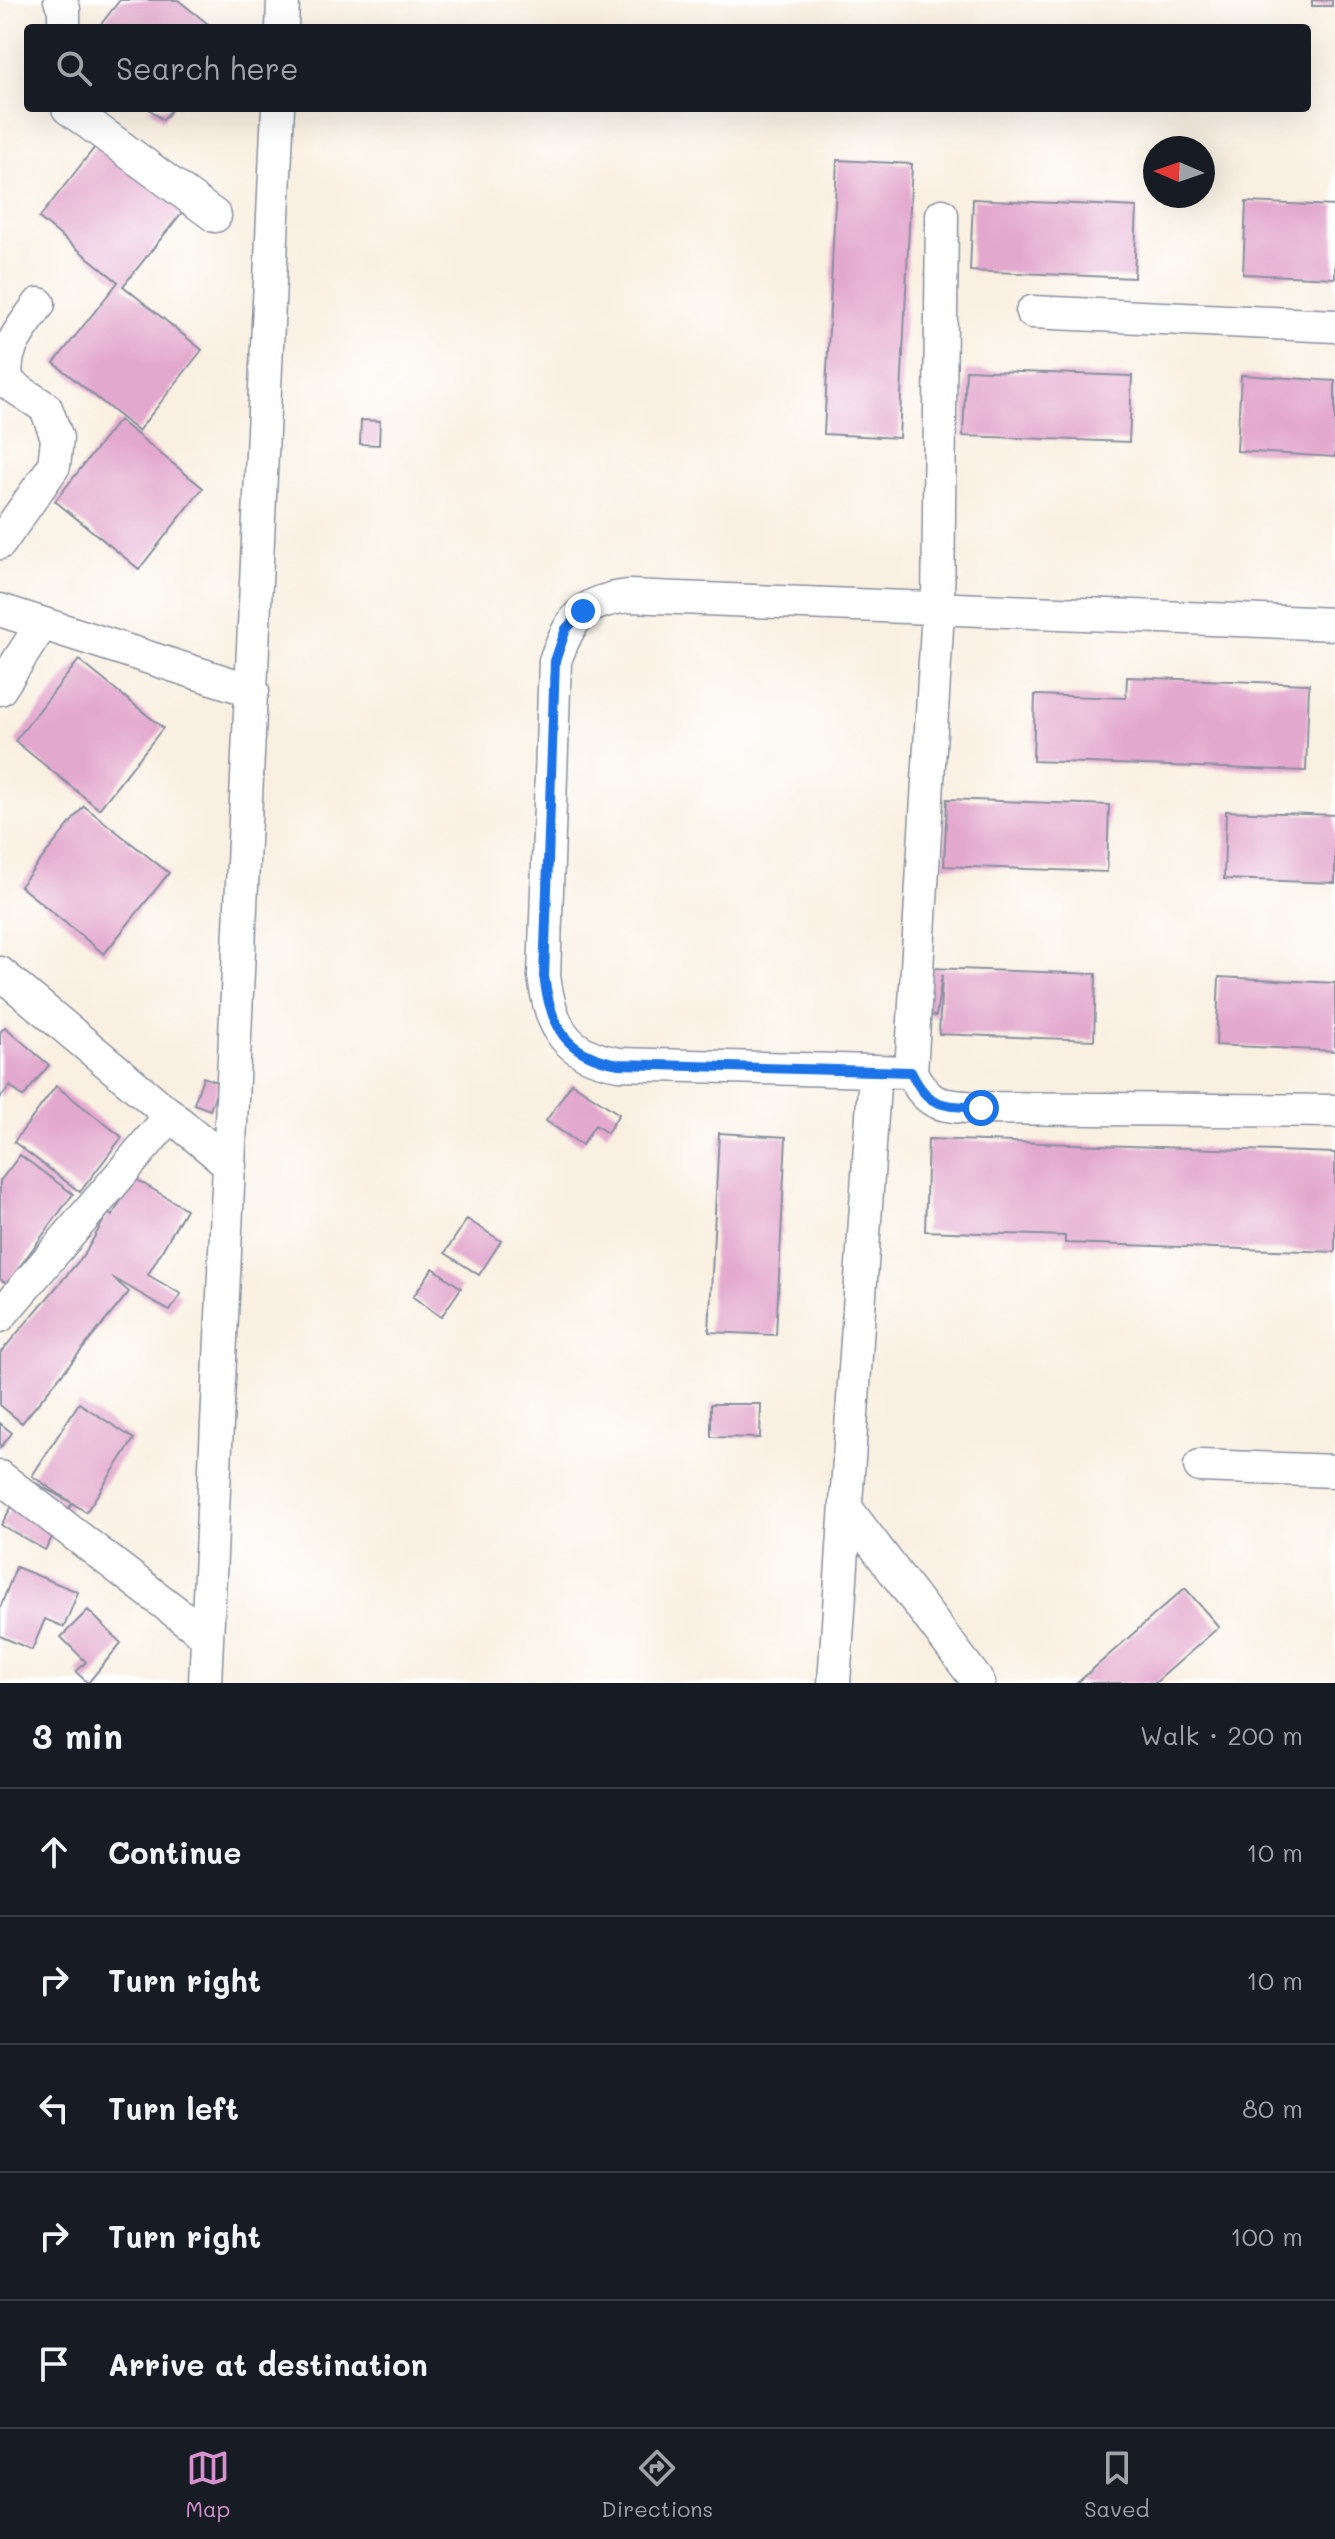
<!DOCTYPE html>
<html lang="en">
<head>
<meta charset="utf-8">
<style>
	body { margin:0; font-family:Mali,sans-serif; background:#20242c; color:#f1f3f6 }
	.compass { position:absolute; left:1143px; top:136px; width:72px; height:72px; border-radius:50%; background:#171b24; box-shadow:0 8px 32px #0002; rotate:272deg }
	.stop { position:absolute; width:24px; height:24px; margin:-18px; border:6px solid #1a73e8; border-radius:50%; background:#fff }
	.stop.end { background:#1a73e8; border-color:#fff; box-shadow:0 2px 8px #0008 }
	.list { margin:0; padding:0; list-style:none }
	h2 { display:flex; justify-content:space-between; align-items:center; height:104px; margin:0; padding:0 32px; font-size:34px }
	h2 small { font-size:26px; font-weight:400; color:#9ea1a6 }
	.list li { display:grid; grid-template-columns:52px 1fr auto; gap:24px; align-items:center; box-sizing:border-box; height:128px; padding:0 32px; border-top:2px solid #363941 }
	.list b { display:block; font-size:30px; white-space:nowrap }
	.list em { font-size:26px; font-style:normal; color:#9ea1a6 }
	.icon { flex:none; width:44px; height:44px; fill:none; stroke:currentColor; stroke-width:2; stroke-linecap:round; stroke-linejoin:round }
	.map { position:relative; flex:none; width:1335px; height:1683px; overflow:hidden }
	.search { position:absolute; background:#171b24; box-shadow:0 8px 32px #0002; left:24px; right:24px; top:24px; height:88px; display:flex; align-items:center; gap:20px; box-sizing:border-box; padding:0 28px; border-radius:8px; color:#9ea1a6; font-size:30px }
	.sheet { height:744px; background:#171b24 }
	nav { display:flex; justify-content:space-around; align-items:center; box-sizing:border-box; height:112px; border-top:2px solid #363941; background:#171b24; font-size:22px; color:#9ea1a6 }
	nav a { display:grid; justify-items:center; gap:4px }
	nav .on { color:#d690ce }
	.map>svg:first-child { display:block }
	.building { fill:#e3a8ce }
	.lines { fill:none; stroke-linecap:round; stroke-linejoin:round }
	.minor-casing { stroke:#8a90a0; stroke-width:35 }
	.minor { stroke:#fff; stroke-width:32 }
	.route { stroke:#1a73e8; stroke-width:10 }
</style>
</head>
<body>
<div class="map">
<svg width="1335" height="1683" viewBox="0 0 1335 1683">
	<rect width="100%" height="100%" fill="#fff"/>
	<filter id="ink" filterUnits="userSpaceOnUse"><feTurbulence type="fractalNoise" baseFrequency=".0125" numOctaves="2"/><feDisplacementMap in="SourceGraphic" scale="16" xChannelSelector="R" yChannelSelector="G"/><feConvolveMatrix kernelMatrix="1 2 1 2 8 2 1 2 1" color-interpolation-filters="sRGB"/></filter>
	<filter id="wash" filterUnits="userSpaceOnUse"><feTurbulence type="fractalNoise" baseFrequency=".006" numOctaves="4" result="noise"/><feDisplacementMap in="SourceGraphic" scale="32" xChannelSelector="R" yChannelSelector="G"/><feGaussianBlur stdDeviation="1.8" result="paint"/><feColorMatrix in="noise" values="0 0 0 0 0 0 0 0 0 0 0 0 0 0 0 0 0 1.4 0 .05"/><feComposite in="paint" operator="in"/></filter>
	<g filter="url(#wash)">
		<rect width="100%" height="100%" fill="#f9f0e1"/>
		<g id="blocks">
			<path class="building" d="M120 0H178L213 28H98Z
				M1312 0H1332V6H1312Z
				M148 108H173L163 120Z
				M103 137 188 205 123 286 202 350 138 431 54 363 118 282 39 218Z
				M837 160 912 164 899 438 824 434Z
				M973 199 1137 207 1134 278 970 271Z
				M1246 202 1335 206V278L1243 274Z
				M966 370 1132 376 1129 442 963 436Z
				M1241 375 1335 381V457L1237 451Z
				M119 420 203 488 139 569 55 501Z
				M361 420 380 421 379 445 360 444Z
				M79 660 163 728 99 809 15 741Z
				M1127 677 1309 684 1306 771 1033 761 1035 695 1126 698Z
				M947 799 1109 805 1107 872 944 866Z
				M84 806 169 873 104 954 20 886Z
				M1226 811 1335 815V883L1224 879Z
				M929 968 1096 974 1094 1040 939 1034 942 975 936 1016 923 1014Z
				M1219 977 1335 983V1051L1216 1045Z
				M5 1027 49 1065 23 1097 10 1086 0 1098V1032Z
				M203 1077 220 1083 210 1110 194 1104Z
				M572 1083 619 1114 607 1133 595 1125 582 1145 546 1121Z
				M56 1086 122 1137 80 1192 14 1142Z
				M719 1133 786 1137 776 1335 709 1332Z
				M928 1139 1335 1153V1252L1065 1243V1236L925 1231Z
				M20 1155 73 1194 7 1284 0 1279V1181Z
				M134 1178 186 1209 148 1275 181 1294 170 1311 112 1277 129 1292 22 1423 0 1405V1353L84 1255 108 1213 112 1216Z
				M467 1219 501 1241 479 1275 445 1253Z
				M433 1268 461 1288 441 1317 413 1297Z
				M79 1403 134 1439 86 1512 32 1476Z
				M711 1404H761L760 1438 711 1437Z
				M0 1423 12 1433 0 1448Z
				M28 1479 72 1503 45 1550 1 1525Z
				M16 1567 78 1592 64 1627 45 1619 32 1650 0 1636V1608Z
				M1185 1588 1219 1627 1155 1683H1077Z
				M88 1610 121 1643 88 1683 76 1672 86 1662 61 1637Z"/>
		</g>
	</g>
	<g filter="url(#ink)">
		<use href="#blocks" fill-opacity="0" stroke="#8a90a0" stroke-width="2"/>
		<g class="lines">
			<defs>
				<path id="minor" d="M60 0 64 9V28
					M282 28 283 0
					M68 108 215 216
					M942 215 938 610 911 1072C929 1109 943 1105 981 1108L1335 1111
					M1032 312 1335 326
					M0 543 54 466 57 438 46 408 8 383C0 351 21 330 39 304
					M0 610 253 691
					M0 689 42 624
					M0 973 230 1165
					M911 1072 619 1064C565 1055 551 1028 544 976L555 661C570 618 583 601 629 596L1335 624
					M0 1316 171 1115
					M1200 1466 1335 1471
					M0 1477 207 1636
					M846 1508 979 1683
					M205 1683 278 108
					M834 1683 875 1071"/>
			</defs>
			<use href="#minor" class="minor-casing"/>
			<use href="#minor" class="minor"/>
		</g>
	</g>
	<g class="lines" filter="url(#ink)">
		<path class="route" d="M583 611 566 629 555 661 544 976C551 1028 565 1055 619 1064L911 1072C929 1109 943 1105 981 1108"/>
	</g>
</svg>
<svg class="compass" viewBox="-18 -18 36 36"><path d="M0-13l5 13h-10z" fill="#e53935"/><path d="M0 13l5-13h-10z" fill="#9ea1a6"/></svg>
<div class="stop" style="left:981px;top:1108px"></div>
<div class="stop end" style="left:583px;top:611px"></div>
<div class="search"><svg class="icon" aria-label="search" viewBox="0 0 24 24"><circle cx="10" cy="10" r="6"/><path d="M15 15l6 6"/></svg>Search here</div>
</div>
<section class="sheet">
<h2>3 min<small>Walk · 200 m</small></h2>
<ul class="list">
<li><svg class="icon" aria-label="ahead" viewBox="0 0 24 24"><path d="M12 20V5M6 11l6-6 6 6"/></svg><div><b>Continue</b></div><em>10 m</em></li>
<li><svg class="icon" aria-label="right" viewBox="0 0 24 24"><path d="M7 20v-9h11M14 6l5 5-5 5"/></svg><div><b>Turn right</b></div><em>10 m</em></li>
<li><svg class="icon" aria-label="left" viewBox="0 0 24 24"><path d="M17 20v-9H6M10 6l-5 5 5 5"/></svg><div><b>Turn left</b></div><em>80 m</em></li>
<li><svg class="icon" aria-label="right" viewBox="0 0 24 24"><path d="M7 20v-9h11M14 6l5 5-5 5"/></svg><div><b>Turn right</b></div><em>100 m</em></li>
<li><svg class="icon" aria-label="arrive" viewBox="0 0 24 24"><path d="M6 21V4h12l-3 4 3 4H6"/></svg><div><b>Arrive at destination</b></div></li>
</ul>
</section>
<nav>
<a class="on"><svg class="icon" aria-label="map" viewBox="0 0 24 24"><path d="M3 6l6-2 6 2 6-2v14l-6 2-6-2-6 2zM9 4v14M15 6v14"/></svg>Map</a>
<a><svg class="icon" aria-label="directions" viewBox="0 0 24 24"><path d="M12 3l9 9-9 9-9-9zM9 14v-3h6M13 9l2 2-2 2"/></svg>Directions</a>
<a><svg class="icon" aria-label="saved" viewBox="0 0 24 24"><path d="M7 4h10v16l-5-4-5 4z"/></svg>Saved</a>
</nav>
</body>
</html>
